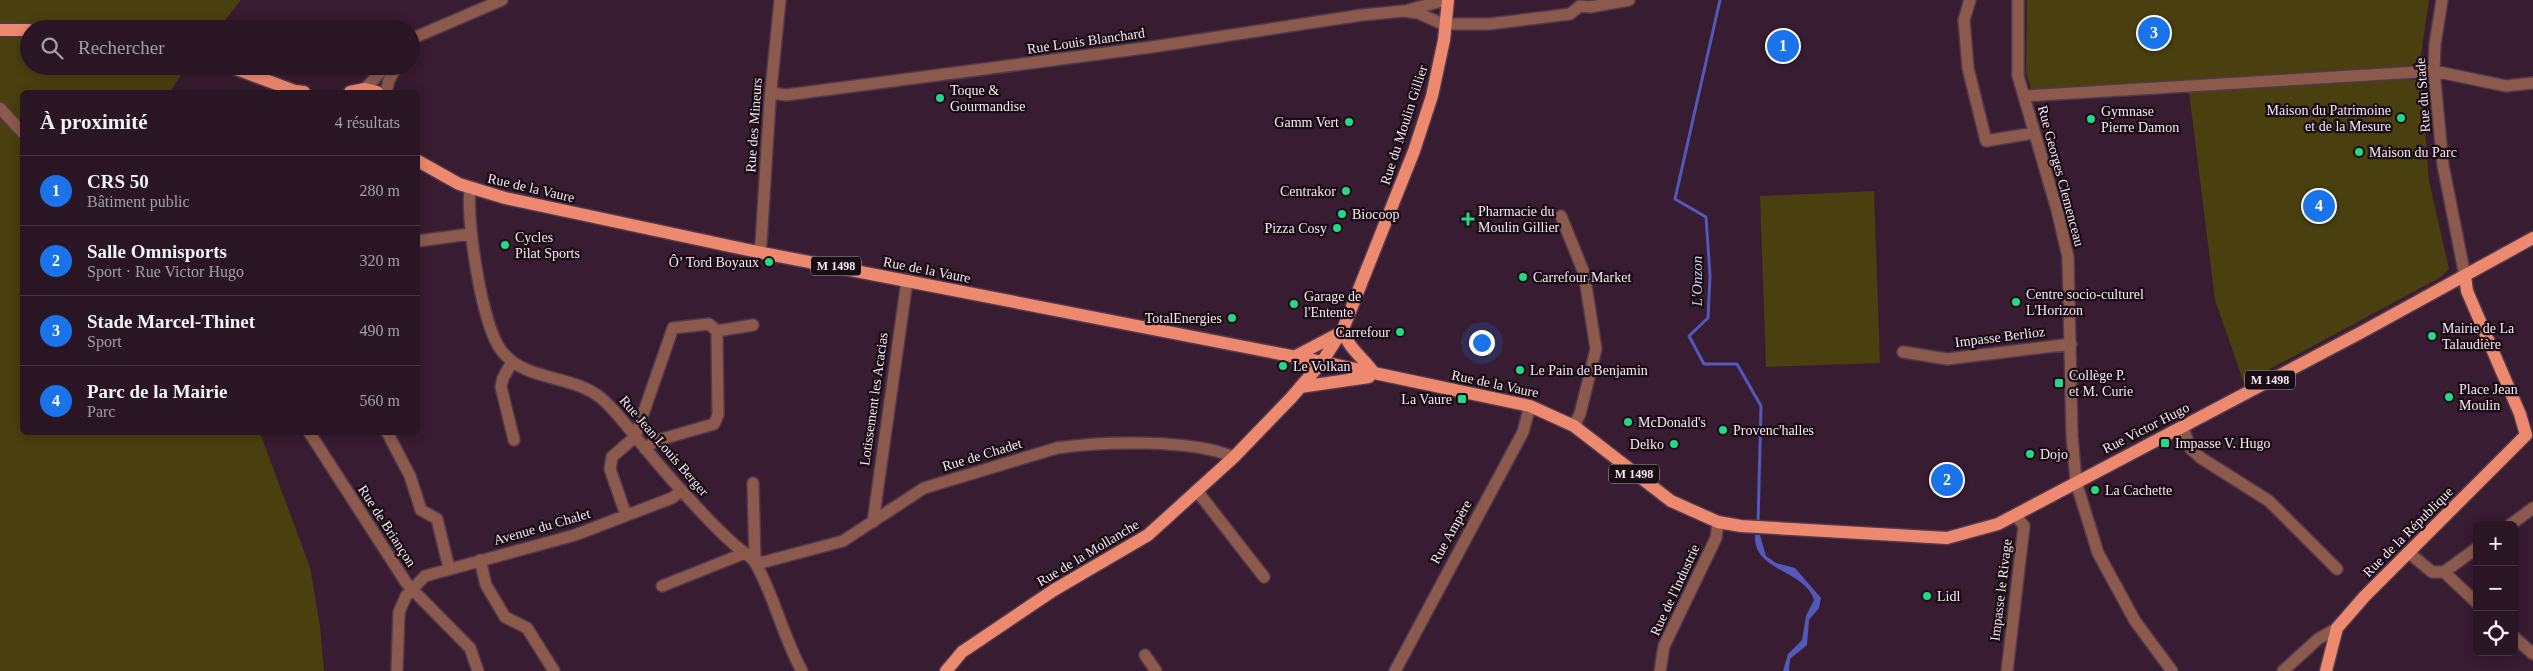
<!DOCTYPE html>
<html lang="fr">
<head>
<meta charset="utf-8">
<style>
	body { margin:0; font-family:"Times New Roman",serif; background:#362232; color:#f1f3f6 }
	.controls { position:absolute; right:15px; bottom:15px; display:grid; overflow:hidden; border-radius:8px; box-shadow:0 2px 12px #0003 }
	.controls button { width:45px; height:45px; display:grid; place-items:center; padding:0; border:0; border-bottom:1px solid #463442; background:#2a1525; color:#f1f3f6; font:25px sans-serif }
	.you { position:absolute; left:1481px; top:342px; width:18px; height:18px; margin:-12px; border:4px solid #fff; border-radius:50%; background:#1a73e8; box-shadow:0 0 0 8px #1a73e833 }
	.badge { display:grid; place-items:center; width:32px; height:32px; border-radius:50%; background:#1a73e8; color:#fff; font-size:16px; font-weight:700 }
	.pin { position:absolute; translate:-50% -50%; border:2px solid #fff; box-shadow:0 1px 5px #0006 }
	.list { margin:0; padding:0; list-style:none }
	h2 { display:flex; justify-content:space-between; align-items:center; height:65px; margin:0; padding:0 20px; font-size:21px }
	h2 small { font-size:16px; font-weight:400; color:#a59fa7 }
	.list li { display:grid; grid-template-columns:32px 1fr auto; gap:15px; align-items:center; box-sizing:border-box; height:70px; padding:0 20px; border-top:1px solid #463442 }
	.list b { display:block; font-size:19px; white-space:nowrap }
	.list p { margin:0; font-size:16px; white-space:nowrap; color:#a59fa7 }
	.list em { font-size:16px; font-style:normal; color:#a59fa7 }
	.icon { flex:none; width:28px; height:28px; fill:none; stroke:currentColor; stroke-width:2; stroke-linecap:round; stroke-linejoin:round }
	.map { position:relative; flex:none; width:2533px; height:671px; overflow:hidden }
	.search { position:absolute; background:#2a1525; box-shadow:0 2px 12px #0003; left:20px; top:20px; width:400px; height:55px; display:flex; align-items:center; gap:12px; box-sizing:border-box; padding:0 18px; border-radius:28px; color:#a59fa7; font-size:19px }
	.panel { position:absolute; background:#2a1525; box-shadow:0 2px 12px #0003; left:20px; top:90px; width:400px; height:345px; border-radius:8px }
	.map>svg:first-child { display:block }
	.green { fill:#493f0f }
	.water { fill:#5259bb }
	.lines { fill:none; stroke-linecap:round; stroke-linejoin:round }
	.stream { stroke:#5259bb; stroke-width:3 }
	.minor-casing { stroke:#53384c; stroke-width:14 }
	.major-casing { stroke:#53384c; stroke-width:15 }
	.minor { stroke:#8b5a4c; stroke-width:11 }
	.major { stroke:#ed896e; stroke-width:12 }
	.poi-dot { fill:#25d886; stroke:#180c15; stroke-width:2 }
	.labels { text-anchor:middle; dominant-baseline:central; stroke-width:4.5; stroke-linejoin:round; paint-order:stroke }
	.shield { fill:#180c15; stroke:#b6a5b1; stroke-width:1 }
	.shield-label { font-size:12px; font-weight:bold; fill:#fae7f4 }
	.street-label { font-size:14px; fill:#fae7f4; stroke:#180c15 }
	.poi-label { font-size:14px; fill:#fae7f4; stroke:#180c15; text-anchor:start }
	.water-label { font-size:15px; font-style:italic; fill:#c9cfe9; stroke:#180c15 }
</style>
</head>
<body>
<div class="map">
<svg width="2533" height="671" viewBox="0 0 2533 671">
	<rect width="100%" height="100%" fill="#381c31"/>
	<path class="green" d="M0 0H241L218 29H29V66H187L170 92H22V432L260 433 310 567 320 626 324 671H0Z
		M2027 0H2429L2421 55 2416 62 2406 68 2032 92 2026 72Z
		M2380 78 2421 80 2429 181 2449 269 2441 277 2244 383 2215 300 2189 92Z
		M1874 191 1880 363 1766 367 1760 196Z"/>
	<path class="water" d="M1755 535H1760L1766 556 1776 563 1795 568 1821 598 1819 608 1809 620 1807 645 1790 659 1789 671H1783L1788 654 1802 640 1806 616 1814 600C1804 569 1753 572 1755 535Z"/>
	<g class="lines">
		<path class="stream" d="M1720 0 1675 199 1706 217 1710 276 1708 318 1689 336 1704 364H1737L1761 406 1758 524"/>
		<defs>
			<path id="minor" d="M1970 0 1964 20 1968 68 1986 141 2034 133
				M2018 0V76L2057 210 2068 257 2072 436 2076 482 2098 553 2135 621 2172 671
				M2442 0 2435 44 2434 71 2443 165 2465 276
				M1408 10 1446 0
				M1445 24H1489L1570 14 1580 6 1590 7 1629 0
				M411 39 502 0
				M365 89 386 66
				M386 92 389 80 397 66
				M771 93 786 95 1152 47 1362 15 1404 11 1418 13 1445 25
				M2024 96 2434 71 2506 86 2533 83
				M0 108 22 132
				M470 189C466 221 482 325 501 350 524 382 572 374 601 398 614 409 624 422 634 435 650 454 666 474 683 492 700 511 717 530 736 546 742 552 752 556 756 564 775 598 783 637 802 671
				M1561 216 1584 273 1596 349 1580 414 1574 426
				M418 241 470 234
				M758 252 761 244 770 100 780 0
				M717 331 753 325
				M1903 352 1947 359 2071 344
				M512 362 503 378 501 387 514 440
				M2182 426 2191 449 2201 458 2269 501 2337 569
				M309 432 407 584 470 648 478 671
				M387 432 410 476 421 510 437 519 449 568
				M753 483 755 561
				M1197 491 1264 577
				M626 515 610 469 612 457 635 437 673 328 709 324 717 331 718 415 714 424 655 441 645 449
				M873 522 907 281
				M2510 525 2533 508
				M2408 552 2432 572H2444L2477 603
				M480 560 486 585 505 617 527 628 554 671
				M755 561 764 562 843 541 924 488 1057 448C1103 441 1191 439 1234 457
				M2444 572 2477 548
				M662 586 745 553
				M2514 637 2533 654
				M1145 655 1156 671
				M397 671 399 612 406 596 425 576 575 535 672 498 681 491
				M1395 671 1523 432 1530 406
				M1660 671 1664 646 1716 538 1718 522
				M2007 671 2024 526 2016 516
				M2283 671 2318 639 2337 628"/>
			<path id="major" d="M0 30H29
				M228 66 295 91 304 92
				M350 92 365 89 377 92
				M418 161 459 184 505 198 758 252 1322 362 1530 406 1574 426 1671 501 1718 522 1741 526 1947 538 1998 524 2360 333 2533 238
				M1343 329C1347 348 1363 357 1374 373
				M1294 357 1336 335
				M1300 387 1369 377
				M946 671 962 652 1054 590 1148 535 1234 457 1291 398 1322 362 1343 329 1414 151 1432 96 1444 40 1448 0
				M2326 671 2337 628 2364 597 2526 435 2520 414 2467 291 2465 276"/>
		</defs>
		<use href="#minor" class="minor-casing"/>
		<use href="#major" class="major-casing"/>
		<use href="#minor" class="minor"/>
		<use href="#major" class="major"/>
	</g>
	<g class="poi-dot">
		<circle cx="940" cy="98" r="5"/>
		<circle cx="2401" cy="118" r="5"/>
		<circle cx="2091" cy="119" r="5"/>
		<circle cx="1349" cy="122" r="5"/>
		<circle cx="2359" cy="152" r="5"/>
		<circle cx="1346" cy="191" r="5"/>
		<circle cx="1342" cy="214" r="5"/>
		<path d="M1465.5 211.5h5v5h5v5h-5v5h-5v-5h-5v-5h5z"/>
		<circle cx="1337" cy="228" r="5"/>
		<circle cx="505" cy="245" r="5"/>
		<circle cx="769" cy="262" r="5"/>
		<circle cx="1523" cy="277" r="5"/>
		<circle cx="2016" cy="302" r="5"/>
		<circle cx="1294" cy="304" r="5"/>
		<circle cx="1232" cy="318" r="5"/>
		<circle cx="1400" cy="332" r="5"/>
		<circle cx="2432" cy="336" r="5"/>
		<circle cx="1283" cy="366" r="5"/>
		<circle cx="1520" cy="370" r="5"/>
		<rect x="2054" y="378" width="10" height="10" rx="2.5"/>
		<circle cx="2449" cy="397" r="5"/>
		<rect x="1457" y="394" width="10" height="10" rx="2.5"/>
		<circle cx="1628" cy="422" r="5"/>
		<circle cx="1723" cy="430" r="5"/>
		<rect x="2160" y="438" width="10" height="10" rx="2.5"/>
		<circle cx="1674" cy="444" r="5"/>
		<circle cx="2030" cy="454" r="5"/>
		<circle cx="2095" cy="490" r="5"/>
		<circle cx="1927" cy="596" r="5"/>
	</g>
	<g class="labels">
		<g class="shield">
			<rect x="811" y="256.5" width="50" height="19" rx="4"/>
			<rect x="2245" y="370.5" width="50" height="19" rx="4"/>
			<rect x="1609" y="464.5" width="50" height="19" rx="4"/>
		</g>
		<g class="shield-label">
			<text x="836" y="266">M 1498</text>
			<text x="2270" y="380">M 1498</text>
			<text x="1634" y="474">M 1498</text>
		</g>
		<g class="street-label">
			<text transform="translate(1086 41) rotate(-8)">Rue Louis Blanchard</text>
			<text transform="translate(2423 95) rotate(-94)">Rue du Stade</text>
			<text transform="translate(754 125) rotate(-86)">Rue des Mineurs</text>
			<text transform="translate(1404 125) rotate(-72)">Rue du Moulin Gillier</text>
			<text transform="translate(2061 176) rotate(75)">Rue Georges Clemenceau</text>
			<text transform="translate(531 188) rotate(13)">Rue de la Vaure</text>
			<text transform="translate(927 270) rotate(11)">Rue de la Vaure</text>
			<text transform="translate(2000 337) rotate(-7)">Impasse Berlioz</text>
			<text transform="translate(1495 384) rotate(12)">Rue de la Vaure</text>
			<text transform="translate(874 399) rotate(-82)">Lotissement les Acacias</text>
			<text transform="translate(2146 428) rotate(-27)">Rue Victor Hugo</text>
			<text transform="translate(664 446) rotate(49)">Rue Jean Louis Berger</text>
			<text transform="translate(982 455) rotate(-17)">Rue de Chadet</text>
			<text transform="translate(387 526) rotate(57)">Rue de Briançon</text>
			<text transform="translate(542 527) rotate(-16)">Avenue du Chalet</text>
			<text transform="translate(1451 532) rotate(-61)">Rue Ampère</text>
			<text transform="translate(2408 532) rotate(-45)">Rue de la République</text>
			<text transform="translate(1088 553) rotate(-31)">Rue de la Mollanche</text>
			<text transform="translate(1675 590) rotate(-65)">Rue de l'Industrie</text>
			<text transform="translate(2001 590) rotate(-83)">Impasse le Rivage</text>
		</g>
		<g class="poi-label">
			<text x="950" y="90">Toque &amp;<tspan x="950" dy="16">Gourmandise</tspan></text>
			<text x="2391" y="110" text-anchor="end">Maison du Patrimoine<tspan x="2391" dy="16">et de la Mesure</tspan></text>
			<text x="2101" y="111">Gymnase<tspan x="2101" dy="16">Pierre Damon</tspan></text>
			<text x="1339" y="122" text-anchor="end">Gamm Vert</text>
			<text x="2369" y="152">Maison du Parc</text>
			<text x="1336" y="191" text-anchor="end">Centrakor</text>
			<text x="1478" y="211">Pharmacie du<tspan x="1478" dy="16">Moulin Gillier</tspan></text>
			<text x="1352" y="214">Biocoop</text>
			<text x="1327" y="228" text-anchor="end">Pizza Cosy</text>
			<text x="515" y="237">Cycles<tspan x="515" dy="16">Pilat Sports</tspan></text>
			<text x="759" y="262" text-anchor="end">Ô’ Tord Boyaux</text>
			<text x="1533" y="277">Carrefour Market</text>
			<text x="2026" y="294">Centre socio-culturel<tspan x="2026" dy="16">L'Horizon</tspan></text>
			<text x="1304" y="296">Garage de<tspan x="1304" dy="16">l'Entente</tspan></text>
			<text x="1222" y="318" text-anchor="end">TotalEnergies</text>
			<text x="2442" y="328">Mairie de La<tspan x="2442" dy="16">Talaudière</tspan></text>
			<text x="1390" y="332" text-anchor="end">Carrefour</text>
			<text x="1293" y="366">Le Volkan</text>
			<text x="1530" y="370">Le Pain de Benjamin</text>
			<text x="2069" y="375">Collège P.<tspan x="2069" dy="16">et M. Curie</tspan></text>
			<text x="2459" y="389">Place Jean<tspan x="2459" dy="16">Moulin</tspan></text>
			<text x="1452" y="399" text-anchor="end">La Vaure</text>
			<text x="1638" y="422">McDonald's</text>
			<text x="1733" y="430">Provenc'halles</text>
			<text x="2175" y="443">Impasse V. Hugo</text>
			<text x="1664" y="444" text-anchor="end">Delko</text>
			<text x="2040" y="454">Dojo</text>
			<text x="2105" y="490">La Cachette</text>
			<text x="1937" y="596">Lidl</text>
		</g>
		<g class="water-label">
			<text transform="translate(1697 281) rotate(-90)">L'Onzon</text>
		</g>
	</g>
</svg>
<div class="controls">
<button>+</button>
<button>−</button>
<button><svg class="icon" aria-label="locate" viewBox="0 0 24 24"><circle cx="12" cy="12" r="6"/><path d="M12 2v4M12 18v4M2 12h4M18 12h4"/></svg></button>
</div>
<div class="you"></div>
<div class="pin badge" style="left:1783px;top:46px">1</div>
<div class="pin badge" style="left:1947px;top:480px">2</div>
<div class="pin badge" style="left:2154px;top:33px">3</div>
<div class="pin badge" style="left:2319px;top:206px">4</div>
<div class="search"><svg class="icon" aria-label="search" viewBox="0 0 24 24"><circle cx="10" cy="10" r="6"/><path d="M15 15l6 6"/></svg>Rechercher</div>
<section class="panel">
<h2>À proximité<small>4 résultats</small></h2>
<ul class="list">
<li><span class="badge">1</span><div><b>CRS 50</b><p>Bâtiment public</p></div><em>280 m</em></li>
<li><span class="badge">2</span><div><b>Salle Omnisports</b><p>Sport · Rue Victor Hugo</p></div><em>320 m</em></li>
<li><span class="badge">3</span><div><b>Stade Marcel-Thinet</b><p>Sport</p></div><em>490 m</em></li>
<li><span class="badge">4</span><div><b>Parc de la Mairie</b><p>Parc</p></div><em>560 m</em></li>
</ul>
</section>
</div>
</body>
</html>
